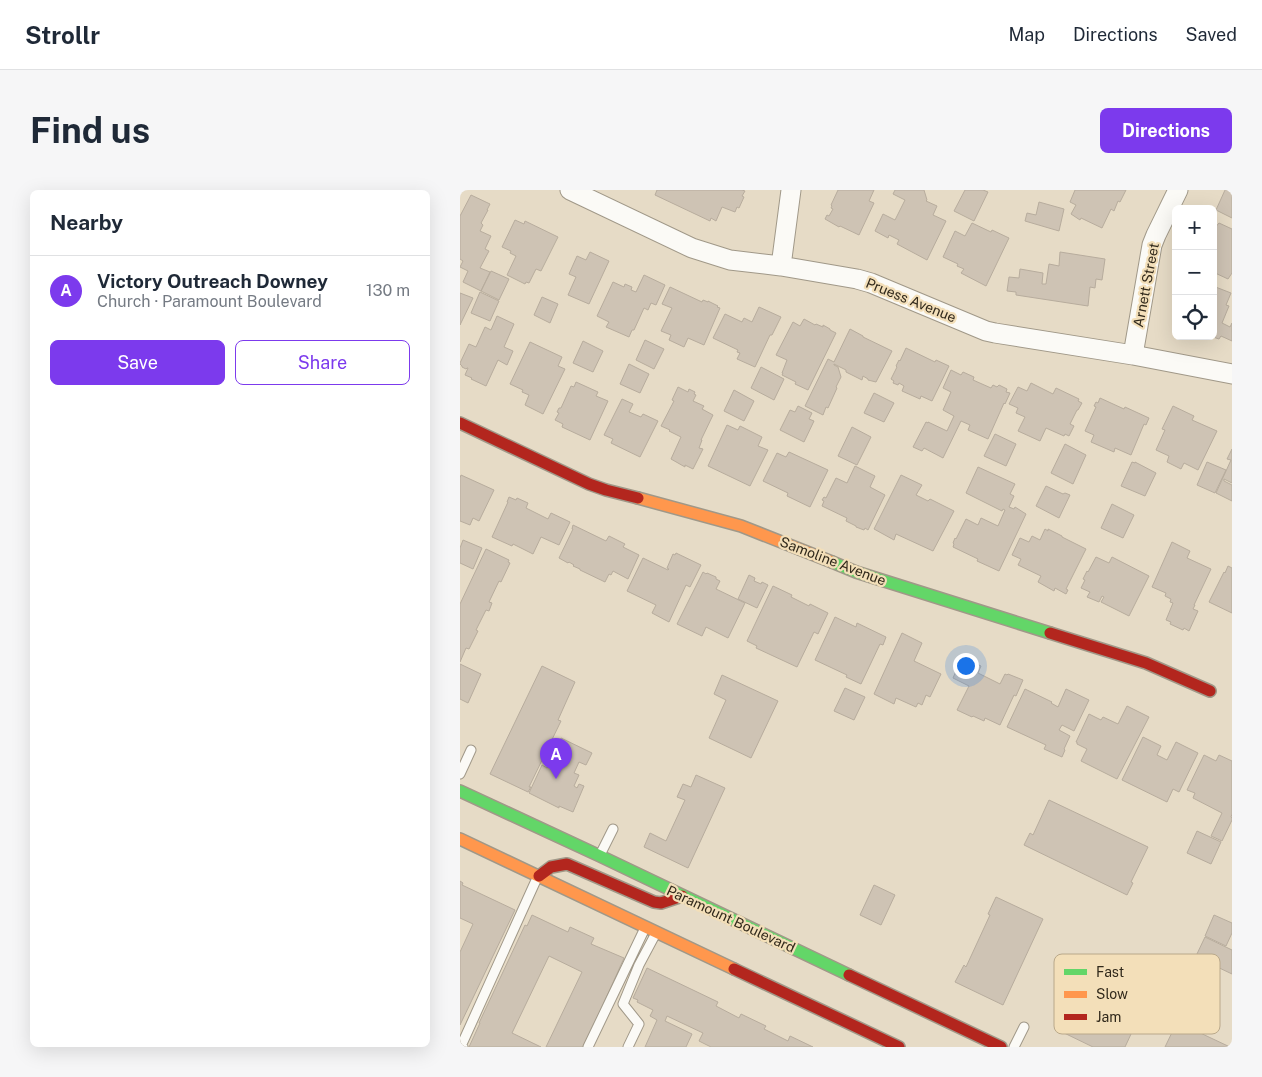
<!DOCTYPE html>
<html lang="en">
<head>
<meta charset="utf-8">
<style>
	body { margin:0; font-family:"Public Sans",sans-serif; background:#f6f6f7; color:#1f2937 }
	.controls { position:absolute; right:15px; top:15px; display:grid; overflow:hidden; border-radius:8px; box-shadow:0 5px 20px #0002 }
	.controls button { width:45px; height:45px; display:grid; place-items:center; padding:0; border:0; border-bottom:1px solid #e0e1e3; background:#fff; color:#1f2937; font:25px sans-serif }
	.you { position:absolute; left:505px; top:475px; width:18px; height:18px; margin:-12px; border:4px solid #fff; border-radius:50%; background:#1a73e8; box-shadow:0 0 0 8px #1a73e833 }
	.badge { display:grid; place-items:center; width:32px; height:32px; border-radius:50%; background:#7c3aed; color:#fff; font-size:16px; font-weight:700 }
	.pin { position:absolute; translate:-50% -41px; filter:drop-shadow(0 1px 2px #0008) }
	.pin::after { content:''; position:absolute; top:26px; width:18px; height:15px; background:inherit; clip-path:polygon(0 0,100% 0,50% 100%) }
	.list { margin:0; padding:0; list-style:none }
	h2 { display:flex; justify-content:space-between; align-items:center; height:65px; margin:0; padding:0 20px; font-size:21px }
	h2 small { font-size:16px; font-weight:400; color:#747a83 }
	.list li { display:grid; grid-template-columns:32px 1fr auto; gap:15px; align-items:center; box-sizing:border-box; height:70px; padding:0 20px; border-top:1px solid #e0e1e3 }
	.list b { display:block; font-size:19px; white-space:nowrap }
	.list p { margin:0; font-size:16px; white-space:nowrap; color:#747a83 }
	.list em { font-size:16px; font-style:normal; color:#747a83 }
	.actions { display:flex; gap:10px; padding:15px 20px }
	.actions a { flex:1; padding:11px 0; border:1px solid #7c3aed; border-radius:8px; text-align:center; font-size:18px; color:#7c3aed }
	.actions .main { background:#7c3aed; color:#fff }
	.icon { flex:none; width:28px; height:28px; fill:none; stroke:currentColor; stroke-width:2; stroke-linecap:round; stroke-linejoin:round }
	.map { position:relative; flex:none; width:772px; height:857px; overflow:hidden; border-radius:8px }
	header { display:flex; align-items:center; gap:30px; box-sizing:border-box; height:70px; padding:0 25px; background:#fff; border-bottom:1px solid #e0e1e3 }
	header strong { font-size:24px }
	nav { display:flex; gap:28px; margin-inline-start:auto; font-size:18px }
	.intro { display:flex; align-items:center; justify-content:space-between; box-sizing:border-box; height:120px; padding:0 30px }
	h1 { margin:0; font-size:35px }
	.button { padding:12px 22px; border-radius:8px; background:#7c3aed; color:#fff; font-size:18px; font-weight:700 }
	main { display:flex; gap:30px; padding:0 30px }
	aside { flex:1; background:#fff; border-radius:8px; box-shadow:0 5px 20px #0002 }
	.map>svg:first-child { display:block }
	.building { fill:#cec3b4; stroke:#b7ac9d }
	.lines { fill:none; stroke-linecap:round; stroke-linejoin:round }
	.lane-casing { stroke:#a09888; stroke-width:11 }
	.street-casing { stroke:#a09888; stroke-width:21 }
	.fast-casing { stroke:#a09888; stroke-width:14 }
	.slow-casing { stroke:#a09888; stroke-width:14 }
	.jam-casing { stroke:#a09888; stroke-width:14 }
	.lane { stroke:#fbfaf6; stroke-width:9 }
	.street { stroke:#fbfaf6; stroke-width:19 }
	.fast { stroke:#63d668; stroke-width:11 }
	.slow { stroke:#ff974d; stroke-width:11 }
	.jam { stroke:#b3261e; stroke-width:11 }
	.labels { text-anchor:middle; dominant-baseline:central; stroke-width:4.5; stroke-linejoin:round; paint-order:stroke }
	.street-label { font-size:14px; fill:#31291b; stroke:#f3dfb9 }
	.key { fill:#f3dfb9; stroke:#b9a88a; stroke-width:1 }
	.key-label { font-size:14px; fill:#31291b }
</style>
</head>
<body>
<header>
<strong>Strollr</strong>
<nav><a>Map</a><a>Directions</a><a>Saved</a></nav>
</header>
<div class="intro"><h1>Find us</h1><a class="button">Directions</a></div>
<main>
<aside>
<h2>Nearby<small></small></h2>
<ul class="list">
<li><span class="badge">A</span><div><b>Victory Outreach Downey</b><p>Church · Paramount Boulevard</p></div><em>130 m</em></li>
</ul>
<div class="actions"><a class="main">Save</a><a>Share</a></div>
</aside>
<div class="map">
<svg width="772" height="857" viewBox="0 0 772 857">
	<rect width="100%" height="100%" fill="#e6dbc6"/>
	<path class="building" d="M197 0H282L285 1 282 6 284 7 279 18 277 17 275 22 262 17 256 31 251 28 250 31 195 5Z
		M378 0H414L409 11 414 13 399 45 380 36 379 37 365 29 367 25 369 26 373 19 371 18 372 16 371 15Z
		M435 0H464L467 10 466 11 477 16 473 25 486 31 467 70 437 54 439 50 429 45 428 48 415 41 423 24 435 30 445 10 433 4Z
		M505 0H523L528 2 514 31 494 21Z
		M615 0H666L660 12 658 11 654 21 651 19 642 38 621 28 620 30 611 24 616 15 610 12Z
		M765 0H772V28L756 20Z
		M11 5 30 14 27 20H28L21 33 23 35 20 41 31 46 25 59 29 61 20 78 30 82 21 101 3 92 8 81 0 77 3 71 0 69V26Z
		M579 12 604 19 599 41 565 31 567 23 576 25Z
		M55 30 64 34 65 31 98 47 81 81 76 79 69 93 66 92 65 94 47 85 56 66 50 63 51 61 42 57Z
		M512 33 531 42 532 40 549 48 526 96 501 83 504 79 497 76 498 74 483 67 495 41 505 46Z
		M759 33 772 39V83L768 89 753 82V42L754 41 753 40Z
		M130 62 149 71 129 114 108 105 116 87 109 84 117 66 126 70Z
		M600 62 645 69 642 90 636 89 635 98 630 97 628 116 556 105V102L547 101 549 87 559 88 560 79 583 83 582 94H586L589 74 599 76Z
		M31 81 49 89 39 110 21 101Z
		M184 85 205 95 196 115 191 113 188 120 184 118 174 140H172L169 147 146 137 149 132 137 126 153 92 164 97 165 94 172 97 171 100 176 102Z
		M753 96 771 103 766 115 769 116 762 133 770 137 772 133V151L761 146 759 149 753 147 751 149 745 146H753Z
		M210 97 242 112 243 110 248 112V111L258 116 257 117 260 118 244 155 228 148 224 157 209 150 211 145 201 141 212 118 202 114Z
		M20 102 39 111 30 131 11 123Z
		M0 103 13 108 0 135Z
		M82 107 98 114 90 133 74 125Z
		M299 117 321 127 312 145H310L295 177 277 169 280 163 277 162 278 160 253 148 265 124 282 132 284 128 292 132Z
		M37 126 54 134 44 157 53 161 47 175 38 170 26 196 11 189 12 188 5 185 8 178H7L6 179 2 177V176L0 174V173L9 154 16 157 25 137 31 140Z
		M344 129 355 135 356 134 363 137V135L370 139V140L376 143 348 200 335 194 336 192 322 185 323 183H322L327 170 316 165 333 132 340 136Z
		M390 139 403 146V147L432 161 416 192 408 190V189L403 186 402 190 386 182V180L374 174V175L378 177 381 187 376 197 377 198 368 218 366 217 363 225 345 216 368 169 374 172Z
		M185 150 204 159 194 179 176 170Z
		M123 151 143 161 133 182 113 173Z
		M70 152 102 167 98 176 105 179 83 224 65 215 69 205 62 202 63 200 50 194Z
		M446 158 475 172 476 170 489 176 472 211 461 206 460 209 442 201 444 196 439 193 438 195 433 193 434 191 431 189 437 177 436 176 439 170 440 171Z
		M169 174 189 184 180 203 160 194Z
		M301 177 324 189 314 210 291 198Z
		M491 180 501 185 503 182 514 187 513 190 531 198 533 195 537 197 539 195 547 199 546 202 550 203 545 214 544 213 528 249 508 240 510 235 501 231 483 268 464 258 462 261 453 257 466 232 468 233V232L487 241 494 226 483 220 491 202 483 198Z
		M116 192 138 202 136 206 148 211 130 250 102 237 103 234 95 230 99 223 97 222 99 218H101L111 196 114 197Z
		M571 193 593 204 596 198 619 209 618 211 622 213 618 220H617L610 234 614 236 609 246 605 244 604 246 586 238 580 251 558 241 565 227 556 223 558 218 549 214 558 197 567 201Z
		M218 197 228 202 229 199 235 202 234 204 236 205 233 211 244 216 242 219 253 225 241 250H242L239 258 243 259 233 279 225 275V277L211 269 221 247 209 241 210 240 201 236 214 211 212 210Z
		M274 200 294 211 284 231 264 221Z
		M414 203 434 213 424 232 404 223Z
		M640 208 664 219 665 217 689 228 686 235 684 234 671 265 655 258 654 262 631 252 634 245 625 241 636 217 634 216 636 212 638 213Z
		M162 209 173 214 169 222 181 227 183 224 198 231 180 267 151 253 153 249 144 245Z
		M338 216 352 223 349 229 354 231 344 252 320 240 330 220 335 222Z
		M713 216 734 226 732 230 757 241 738 280 724 273 721 279 707 272 709 266 696 260 705 240 702 239Z
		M267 235 278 240 280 236 302 247 298 256 308 260 290 296 248 276Z
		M392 237 411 247 397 275 378 266Z
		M535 244 556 254 546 276 524 266Z
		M605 254 626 265 613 294 591 283Z
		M772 259V293L764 289V291L772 295V311L756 303 771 270 767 269Z
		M329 262 368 280 350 317 327 306 328 303 303 291 317 263 326 267Z
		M672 272 675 273V272L696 283 685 306 661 296Z
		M747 272 766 280 755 303 737 295Z
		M395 276 415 286 410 297 425 305 408 340 405 338 404 340 396 337V336L386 331 387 328 362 316 364 311 362 310 364 307 366 308 376 288 387 293Z
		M518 277 555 294 550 304 554 306 549 317 554 319 555 317 566 324 539 381 517 371 518 369 493 357 494 354 493 353 495 348 496 349 506 329 518 335 521 328 538 336 545 320 543 319 542 321 506 303Z
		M1 285 34 300 19 331 13 328 10 335 0 331V288Z
		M441 285 462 295 456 305 468 311 470 309 494 321 473 361 436 344 434 350 414 339Z
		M586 296 603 304 605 303 610 305 599 328 576 316Z
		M49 307 56 310 57 308 68 313 66 318 88 329 91 323 110 332 99 355 81 347 73 364 53 354 52 356 32 347 48 312H47Z
		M652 314 674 325 663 348 641 338Z
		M113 335 146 351 149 346 165 354 163 357 179 365 168 389 153 381 151 385 149 384 145 392 120 380V379L113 376 114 375 109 372 108 373 99 368 113 339H112Z
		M585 339 588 341V339L602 346V347L626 359 606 399 608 400 606 404 595 398 594 401 578 392 581 386 558 375 561 369 552 365 560 348 569 352 572 346 580 350Z
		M3 350 22 358 13 379 0 373V358Z
		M712 352 730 361 727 368 751 379 734 415H735L733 419 738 421 729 441 724 438 723 440 710 434 711 432 706 430 713 413 710 412 711 409 705 406 706 403 692 397Z
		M26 359 49 370 48 372 50 373 41 392 39 391 29 412 32 413 29 421 26 420 16 440 18 441 9 459 6 458 0 472V414Z
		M216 363 241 375 230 397 226 395 209 432 192 423 196 415 167 401 183 368 208 380 209 379 207 378 213 364 215 365Z
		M636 367 649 373 652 367 689 386 669 426 641 412 644 407 642 406 639 412 627 407 630 402 621 398 625 390 623 389 627 381 628 382Z
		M768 376 772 378V423L749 412 764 382 765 383Z
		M243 382 246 384 247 383 256 387V389L260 391 256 399 285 413 268 448 246 437 242 446 217 434Z
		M289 385 295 388 294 391 301 394 302 392 308 395 297 418 278 409Z
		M313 396 332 405 331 407 349 416 350 414 368 423 358 444 354 442 337 477 296 458 297 456 287 451Z
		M375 427 396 437 397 433 426 447 423 455 420 454 401 494 386 487 387 485 355 470Z
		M442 443 462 453 454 471 481 484 470 507 466 505 462 515 458 513 456 517 436 508 434 514 414 504Z
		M502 467 521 476 518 483 540 494 545 484 547 485 548 484 563 490 556 506 554 505 540 535 525 528 524 531 513 526 512 527 497 520 509 496 493 488Z
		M0 474 21 484 8 513 0 509Z
		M82 476 115 492 98 530 101 531 69 597H71L68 602 30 584Z
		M262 485 318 511 291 568 249 548 266 510 254 504Z
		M385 498 405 507 394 530 374 521Z
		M565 499 592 512 591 513 598 517 606 499 629 510 614 541 602 535 599 540 610 546 604 559 605 560 602 567 584 559 586 555 547 537Z
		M667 516 689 527 657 589 621 571 627 559 617 554V552H616L629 524 641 530 643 527 658 534Z
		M683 547 701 556 697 565 707 570 716 552 738 563 719 602 713 599 707 612 662 590Z
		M101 548 132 563 126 575 119 572 114 583 119 585 114 596 117 598 119 594 124 596 113 622 99 616V618L69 603 82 575 87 578Z
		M744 565 756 571 759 565 772 571V624L771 627 772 628V630L762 651 751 646 762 623 733 608 735 603 727 600Z
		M236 585 265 598 228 678 184 657 190 643 206 651 225 610 217 607 223 594 231 597Z
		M589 610 688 657 671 692 673 693 667 705 564 655 570 643 573 645Z
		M737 641 761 652 751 674 727 663Z
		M0 691 3 693 2 695 55 720 0 835V762L13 734 0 728Z
		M414 695 435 705 421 735 400 725Z
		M536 707 583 729 543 815 495 792 504 775 506 777 530 725 528 724Z
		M72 725 108 742 110 737 134 748 131 754 164 768 124 857H86L122 782 89 766 52 843 81 857H9L20 833H19L65 735 67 736Z
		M754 725 772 733V743L766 756 745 746Z
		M745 747 772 760V784L751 774 750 776 736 769 737 767 736 766Z
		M632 773 691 801 665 857H633L600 841Z
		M187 778 258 812 256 816 279 828 281 824 306 836 304 839 328 851 330 846 353 857H251L239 851 243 843 207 826 205 831 232 844 226 857H185L197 830 190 826 193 820 177 812 178 810 173 808Z
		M717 832 770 857H705Z"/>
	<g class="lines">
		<defs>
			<path id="lane" d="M0 584 11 560
				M141 663 153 639
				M3 857 2 854 77 688
				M128 857 185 738
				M168 857 179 834 163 814 179 775 195 745
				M554 857 564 837"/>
			<path id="street" d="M110 0 232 58 270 70 321 76 397 89 411 93 526 141 535 143 673 165 772 184
				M321 76 331 0
				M673 165 692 55 696 45 718 0"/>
			<path id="fast" d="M372 372 396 382 590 443
				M0 601 140 666 389 785"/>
			<path id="slow" d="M178 308 281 336 372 372
				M0 649 274 779"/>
			<path id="jam" d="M0 233 129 294 146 300 178 308
				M590 443 686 473 750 501
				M79 686 91 677 107 674 194 712 201 713 222 706
				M274 779 439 857
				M389 785 541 857"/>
		</defs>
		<use href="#lane" class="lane-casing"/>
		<use href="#street" class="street-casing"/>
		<use href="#fast" class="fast-casing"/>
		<use href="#slow" class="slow-casing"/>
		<use href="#jam" class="jam-casing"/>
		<use href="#lane" class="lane"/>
		<use href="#street" class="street"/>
		<use href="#fast" class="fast"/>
		<use href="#slow" class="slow"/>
		<use href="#jam" class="jam"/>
	</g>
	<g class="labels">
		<g class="street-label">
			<text transform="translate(686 95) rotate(-79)">Arnett Street</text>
			<text transform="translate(451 110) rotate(22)">Pruess Avenue</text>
			<text transform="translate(373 371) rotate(21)">Samoline Avenue</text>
			<text transform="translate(271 729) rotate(25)">Paramount Boulevard</text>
		</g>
	</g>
	<rect x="594" y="764" width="166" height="80" rx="8" class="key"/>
	<rect x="604" y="779" width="23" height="6" fill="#63d668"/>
	<rect x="604" y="801" width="23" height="7" fill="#ff974d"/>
	<rect x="604" y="824" width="23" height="6" fill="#b3261e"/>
	<g class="key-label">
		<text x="636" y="787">Fast</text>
		<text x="636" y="809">Slow</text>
		<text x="636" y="832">Jam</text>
	</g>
</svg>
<div class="controls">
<button>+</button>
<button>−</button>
<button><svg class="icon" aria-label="locate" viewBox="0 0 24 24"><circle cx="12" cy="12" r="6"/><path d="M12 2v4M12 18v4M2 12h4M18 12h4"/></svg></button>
</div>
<div class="you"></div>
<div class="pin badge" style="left:96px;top:589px">A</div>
</div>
</main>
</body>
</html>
